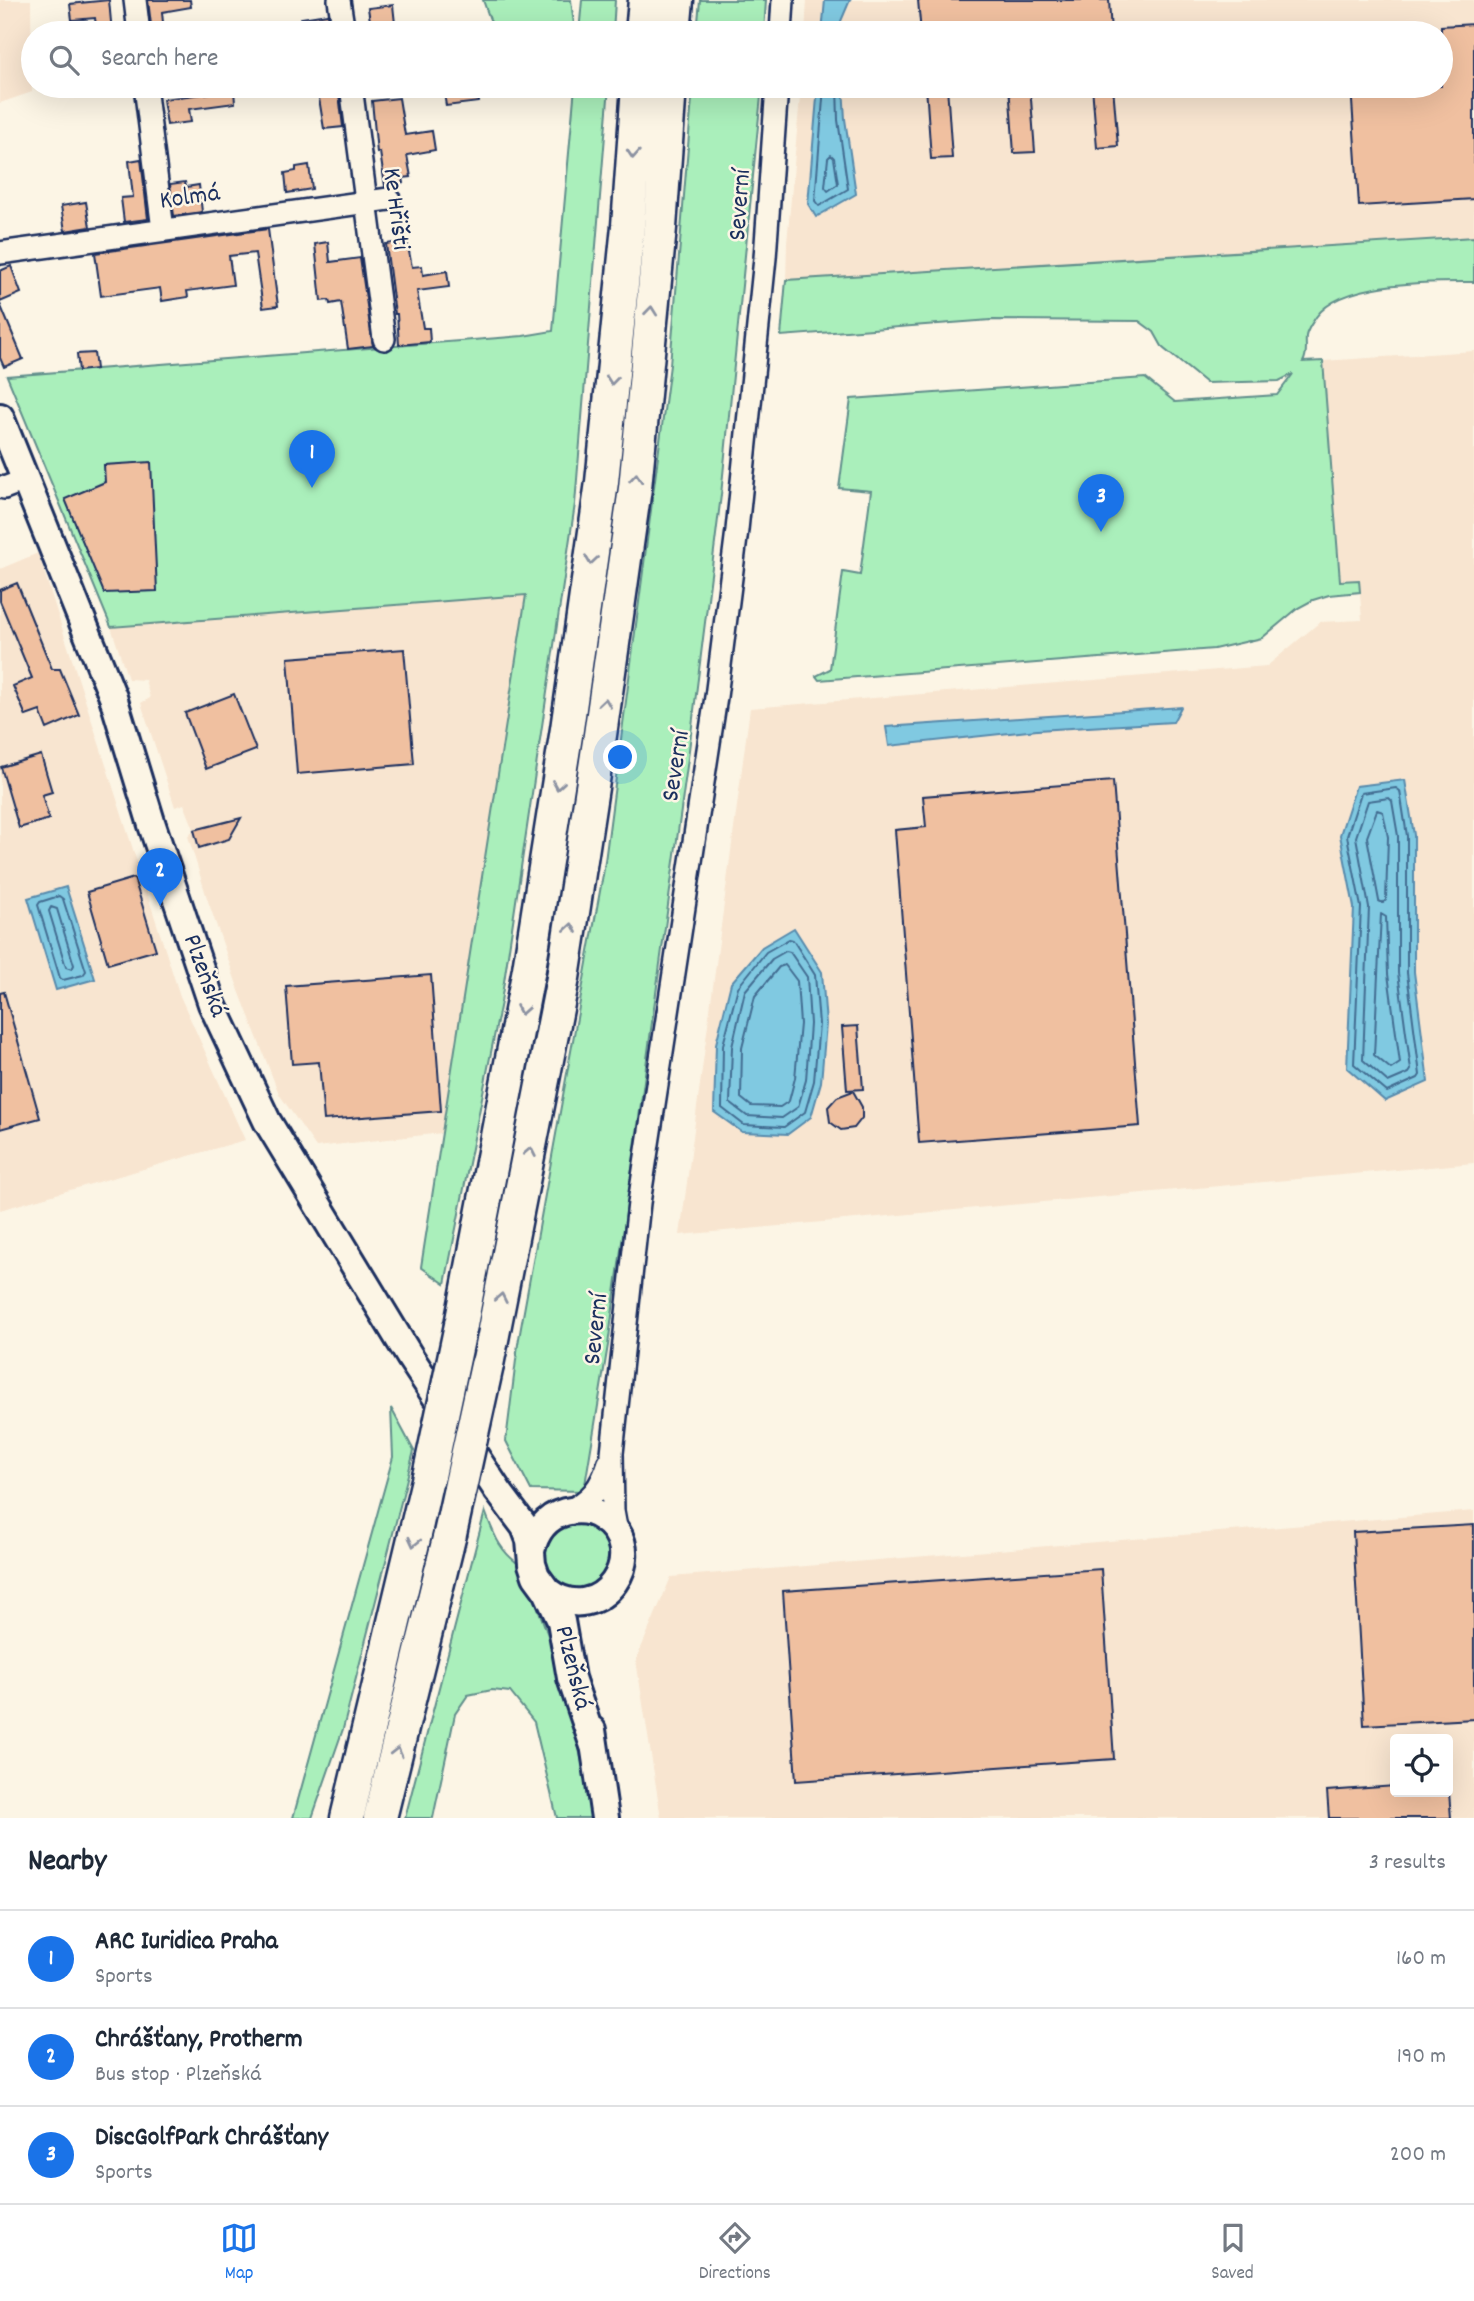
<!DOCTYPE html>
<html lang="en">
<head>
<meta charset="utf-8">
<style>
	body { margin:0; font-family:Dekko,sans-serif; background:#f2f2f3; color:#1f2937 }
	.controls { position:absolute; right:21px; bottom:21px; display:grid; overflow:hidden; border-radius:7px; box-shadow:0 7px 28px #0002 }
	.controls button { width:63px; height:63px; display:grid; place-items:center; padding:0; border:0; border-bottom:2px solid #e0e1e3; background:#fff; color:#1f2937; font:35px sans-serif }
	.you { position:absolute; left:621px; top:758px; width:24px; height:24px; margin:-18px; border:5px solid #fff; border-radius:50%; background:#1a73e8; box-shadow:0 0 0 10px #1a73e833 }
	.badge { display:grid; place-items:center; width:46px; height:46px; border-radius:50%; background:#1a73e8; color:#fff; font-size:23px; font-weight:700 }
	.pin { position:absolute; translate:-50% -58px; filter:drop-shadow(0 2px 4px #0008) }
	.pin::after { content:''; position:absolute; top:37px; width:24px; height:21px; background:inherit; clip-path:polygon(0 0,100% 0,50% 100%) }
	.list { margin:0; padding:0; list-style:none }
	h2 { display:flex; justify-content:space-between; align-items:center; height:91px; margin:0; padding:0 28px; font-size:30px }
	h2 small { font-size:23px; font-weight:400; color:#747a83 }
	.list li { display:grid; grid-template-columns:46px 1fr auto; gap:21px; align-items:center; box-sizing:border-box; height:98px; padding:0 28px; border-top:2px solid #e0e1e3 }
	.list b { display:block; font-size:26px; white-space:nowrap }
	.list p { margin:0; font-size:23px; white-space:nowrap; color:#747a83 }
	.list em { font-size:23px; font-style:normal; color:#747a83 }
	.icon { flex:none; width:38px; height:38px; fill:none; stroke:currentColor; stroke-width:2; stroke-linecap:round; stroke-linejoin:round }
	.map { position:relative; flex:none; width:1474px; height:1818px; overflow:hidden }
	.search { position:absolute; background:#fff; box-shadow:0 7px 28px #0002; left:21px; right:21px; top:21px; height:77px; display:flex; align-items:center; gap:18px; box-sizing:border-box; padding:0 24px; border-radius:38px; color:#747a83; font-size:26px }
	.sheet { height:385px; background:#fff }
	nav { display:flex; justify-content:space-around; align-items:center; box-sizing:border-box; height:98px; border-top:2px solid #e0e1e3; background:#fff; font-size:19px; color:#747a83 }
	nav a { display:grid; justify-items:center; gap:4px }
	nav .on { color:#1a73e8 }
	.map>svg:first-child { display:block }
	.built { fill:#f8e5d0; fill-rule:evenodd }
	.green { fill:#aaefbb; stroke:#628f8c; stroke-width:2 }
	.water { fill:#80c9e1; stroke:#588bad; stroke-width:2 }
	.lines { fill:none; stroke-linecap:round; stroke-linejoin:round }
	.shore { stroke:#436d92; stroke-width:2 }
	.building { fill:#f0c0a0; stroke:#1b2f5e; stroke-width:2 }
	.minor-casing { stroke:#1b2f5e; stroke-width:26 }
	.major-casing { stroke:#1b2f5e; stroke-width:32 }
	.highway-casing { stroke:#1b2f5e; stroke-width:37 }
	.minor { stroke:#fcf5e5; stroke-width:21 }
	.major { stroke:#fcf5e5; stroke-width:26 }
	.highway { stroke:#fcf5e5; stroke-width:32 }
	.highway-bridge-casing { stroke:#1b2f5e; stroke-width:37; stroke-linecap:butt }
	.highway-bridge { stroke:#fcf5e5; stroke-width:32 }
	.oneway { stroke:#8c92a2 }
	.labels { text-anchor:middle; dominant-baseline:central; stroke-width:5; stroke-linejoin:round; paint-order:stroke }
	.street-label { font-size:26px; fill:#1b2f5e; stroke:#fcf5e5 }
</style>
</head>
<body>
<div class="map">
<svg width="1474" height="1818" viewBox="0 0 1474 1818">
	<rect width="100%" height="100%" fill="#fcf5e5"/>
	<filter id="ink" filterUnits="userSpaceOnUse"><feTurbulence type="fractalNoise" baseFrequency=".0143" numOctaves="2"/><feDisplacementMap in="SourceGraphic" scale="14" xChannelSelector="R" yChannelSelector="G"/><feConvolveMatrix kernelMatrix="1 2 1 2 8 2 1 2 1" color-interpolation-filters="sRGB"/></filter>
	<g filter="url(#ink)">
		<path class="built" d="M0 0H31L32 92 0 103Z
			M807 0H1474V237L786 280 787 243 801 86H1441V33H805Z
			M1474 351V1163L680 1235 750 708 1267 666 1320 622 1362 620 1359 580 1340 581 1323 361Z
			M38 553 180 996 245 1140 0 1210V569Z
			M526 595 442 1133 316 1147 279 1094 238 988 207 898 188 836 194 829 184 804 175 807 141 703 150 698 145 680 128 679 111 627Z
			M1474 1511V1818H661L636 1660 671 1577ZM1395 1739H1448V1792H1395Z"/>
		<path class="green" d="M483 0H571L575 33H500L493 28Z
			M582 0H615L613 33H579Z
			M700 0H766L764 33H697Z
			M575 86H609L575 504 501 1002 445 1284 421 1267 526 595 111 627 7 376 523 336 553 331Z
			M693 86H762L721 495 687 766 608 1345 584 1491 531 1490 506 1441 518 1344 604 869 670 365Z
			M1474 237V282C1433 282 1342 280 1316 317 1312 323 1307 330 1306 336 1305 346 1308 354 1303 362L1323 361 1340 581 1359 580 1360 592 1329 595 1313 600 1298 608 1262 638 1214 649 819 680 816 676 830 669 843 572 860 575 871 491 839 488 851 399 1145 378 1175 402 1277 395 1293 374 1279 381 1206 383 1163 348 1154 332 1139 321 991 320 781 336 786 280Z
			M391 1408 414 1451 343 1729 312 1818H293L393 1457Z
			M485 1511C494 1535 500 1553 523 1567L564 1679 589 1795 591 1818H557L534 1722 510 1692 492 1690 468 1695 455 1714 433 1818H405Z
			M543 1556a34 34 0 1 1 68 0a34 34 0 1 1-68 0Z"/>
		<path class="water" d="M825 0H850L841 21V33H822Z
			M818 86H843L845 119 856 194 816 217 808 204Z
			M1181 707 1173 722 1037 730 889 746 886 727Z
			M1405 780 1414 835V972L1428 1082 1385 1101 1347 1068 1354 907 1340 835 1356 786Z
			M66 887 95 979 56 990 28 898Z
			M794 928 822 972 826 1024 821 1082 811 1117 788 1134 742 1132 714 1112 716 1044 731 983 762 947Z"/>
		<g class="lines">
			<path class="shore" d="M824 86 815 201 819 206 848 189 838 120 837 86
				M831 155 834 158 838 184 828 191 825 187 828 158Z
				M1396 788 1400 791 1407 836V973L1420 1075 1418 1078 1387 1092 1354 1064 1361 907 1347 836 1361 793Z
				M1389 798 1392 801 1398 836V973L1411 1070 1409 1073 1388 1082 1363 1060 1369 907 1356 837 1368 801Z
				M1377 810 1383 812 1388 837 1386 900 1383 903 1379 901 1367 837Z
				M59 896 63 899 86 971 83 975 63 980 60 978 38 905 40 902Z
				M51 907 57 909 74 965 72 969 66 967 49 911Z
				M1381 914 1386 917 1388 974 1400 1063 1391 1069 1374 1055Z
				M789 939 793 940 815 975 819 1024 814 1081 805 1112 784 1127 744 1125 722 1108 723 1045 738 987 766 952Z
				M786 951 790 952 807 977 810 1024 806 1080 798 1107 782 1118 747 1116 730 1103 732 1047 745 991 772 959Z
				M785 965 797 981 800 1024 795 1078 789 1101 780 1107 751 1106 741 1098 742 1048 755 996 779 967Z"/>
		</g>
		<path class="building" d="M109 0 112 33H97L95 18 72 20 70 4Z
			M148 0H190L191 7 162 12 164 33H152Z
			M918 0H1109L1111 33H921Z
			M393 5 396 33H372L368 8Z
			M328 14 331 33H302L301 18Z
			M1474 24V199L1359 206 1351 86H1441V26Z
			M317 86H338L343 127 324 129Z
			M443 86H477L479 102 446 106Z
			M926 86H947L952 158 931 159Z
			M1009 86H1030L1035 152 1014 153Z
			M1092 86H1113L1118 146 1097 148Z
			M234 90 235 103 189 109 191 122 167 125 163 99Z
			M399 98 405 135 432 131 435 150 407 155 411 177 402 178 403 183 385 186 380 152 377 153 372 101Z
			M141 159 148 219 124 222 121 198 133 197 129 161Z
			M309 165 312 189 287 193 285 173 296 171V167Z
			M185 182 186 187 199 185 202 212 174 216 170 184Z
			M86 202 90 227 65 231 61 206Z
			M268 229 278 306 263 308 255 253 229 256 233 285 187 291 188 297 162 301 160 288 101 296 95 253Z
			M407 241 412 267 422 266 423 275 447 271 449 287 417 291 423 328H429L430 342 399 345 397 314H395L386 244Z
			M328 242 330 262 360 258 373 346 348 349 341 302 330 304 329 300 321 301 315 244Z
			M11 266 21 293 0 302V271Z
			M0 304 23 359 4 367 0 358Z
			M94 353 96 369 79 371 77 354Z
			M151 462 157 591 104 593 65 499 105 482 104 465Z
			M17 583 52 669H60L79 715 47 729 40 711 26 716 13 686 32 678 0 601V590Z
			M404 649 414 764 297 774 288 658Z
			M234 694 256 750 206 769 185 713Z
			M41 755 52 792 42 795 49 819 19 828 1 767Z
			M1113 781 1140 1126 919 1143 895 830 926 827 923 796Z
			M241 818 229 839 199 848 194 830Z
			M134 878 156 950 108 964 87 892Z
			M431 975 441 1111 324 1120 319 1062 292 1064 286 986Z
			M4 992 40 1118 0 1129V993Z
			M858 1026 863 1089 847 1090 842 1027Z
			M853 1091 862 1107V1118L854 1128 841 1130 830 1122 828 1107 837 1097Z
			M1474 1525V1719L1364 1725 1353 1532Z
			M1101 1569 1114 1759 796 1781 783 1591Z
			M1395 1786V1792H1449L1451 1818H1329L1327 1791Z"/>
		<g class="lines">
			<defs>
				<path id="minor" d="M135 0 139 33
					M339 0 344 33
					M781 33 783 0
					M145 86 163 230
					M351 86 384 339
					M0 253 389 199
					M0 487 4 488 25 480
					M567 1512C591 1500 601 1488 609 1462
					M617 1533 613 1511 612 1453 639 1203 716 697 737 530 765 258 777 86"/>
				<path id="major" d="M0 417 113 697 152 825 212 1004 267 1121 410 1357 498 1491 525 1527 530 1540 532 1564 536 1576 547 1591 561 1621 571 1678 594 1746
					M531 1551C535 1533 546 1517 565 1512 577 1509 591 1510 601 1517 655 1551 600 1632 547 1591
					M592 1730 605 1818"/>
				<path id="highway" d="M642 33 645 0
					M674 33 677 0
					M461 1325 529 969 567 729 602 482 628 226 638 86
					M487 1365 563 978 600 735 635 488 660 228 670 86
					M347 1818 429 1476
					M380 1818 450 1534"/>
			</defs>
			<use href="#minor" class="minor-casing"/>
			<use href="#major" class="major-casing"/>
			<use href="#highway" class="highway-casing"/>
			<use href="#minor" class="minor"/>
			<use href="#major" class="major"/>
			<use href="#highway" class="highway"/>
			<defs>
				<path id="highway-bridge" d="M429 1476 461 1325
					M450 1534 487 1365"/>
			</defs>
			<use href="#highway-bridge" class="highway-bridge-casing"/>
			<use href="#highway-bridge" class="highway-bridge"/>
		</g>
		<defs><path id="oneway-chevron" d="M-2-3.5L2.5 0L-2 3.5" fill="none" stroke-width="1.6" stroke-linecap="round" stroke-linejoin="round" transform="scale(1.75)"/></defs>
		<g class="oneway">
			<use href="#oneway-chevron" transform="translate(633 154) rotate(94)"/>
			<use href="#oneway-chevron" transform="translate(651 311) rotate(-84)"/>
			<use href="#oneway-chevron" transform="translate(612 380) rotate(96)"/>
			<use href="#oneway-chevron" transform="translate(636 478) rotate(-85)"/>
			<use href="#oneway-chevron" transform="translate(591 560) rotate(98)"/>
			<use href="#oneway-chevron" transform="translate(605 703) rotate(-82)"/>
			<use href="#oneway-chevron" transform="translate(558 785) rotate(99)"/>
			<use href="#oneway-chevron" transform="translate(571 928) rotate(-81)"/>
			<use href="#oneway-chevron" transform="translate(522 1010) rotate(100)"/>
			<use href="#oneway-chevron" transform="translate(530 1152) rotate(-79)"/>
			<use href="#oneway-chevron" transform="translate(501 1298) rotate(-79)"/>
			<use href="#oneway-chevron" transform="translate(414 1542) rotate(103)"/>
			<use href="#oneway-chevron" transform="translate(397 1752) rotate(-76)"/>
		</g>
	</g>
	<g class="labels">
		<g class="street-label">
			<text transform="translate(190 198) rotate(-8)">Kolmá</text>
			<text transform="translate(741 205) rotate(-86)">Severní</text>
			<text transform="translate(395 209) rotate(83)">Ke Hřišti</text>
			<text transform="translate(677 766) rotate(-81)">Severní</text>
			<text transform="translate(204 976) rotate(70)">Plzeňská</text>
			<text transform="translate(597 1329) rotate(-84)">Severní</text>
			<text transform="translate(572 1668) rotate(76)">Plzeňská</text>
		</g>
	</g>
</svg>
<div class="controls">
<button><svg class="icon" aria-label="locate" viewBox="0 0 24 24"><circle cx="12" cy="12" r="6"/><path d="M12 2v4M12 18v4M2 12h4M18 12h4"/></svg></button>
</div>
<div class="you"></div>
<div class="pin badge" style="left:312px;top:488px">1</div>
<div class="pin badge" style="left:160px;top:906px">2</div>
<div class="pin badge" style="left:1101px;top:532px">3</div>
<div class="search"><svg class="icon" aria-label="search" viewBox="0 0 24 24"><circle cx="10" cy="10" r="6"/><path d="M15 15l6 6"/></svg>Search here</div>
</div>
<section class="sheet">
<h2>Nearby<small>3 results</small></h2>
<ul class="list">
<li><span class="badge">1</span><div><b>ARC Iuridica Praha</b><p>Sports</p></div><em>160 m</em></li>
<li><span class="badge">2</span><div><b>Chrášťany, Protherm</b><p>Bus stop · Plzeňská</p></div><em>190 m</em></li>
<li><span class="badge">3</span><div><b>DiscGolfPark Chrášťany</b><p>Sports</p></div><em>200 m</em></li>
</ul>
</section>
<nav>
<a class="on"><svg class="icon" aria-label="map" viewBox="0 0 24 24"><path d="M3 6l6-2 6 2 6-2v14l-6 2-6-2-6 2zM9 4v14M15 6v14"/></svg>Map</a>
<a><svg class="icon" aria-label="directions" viewBox="0 0 24 24"><path d="M12 3l9 9-9 9-9-9zM9 14v-3h6M13 9l2 2-2 2"/></svg>Directions</a>
<a><svg class="icon" aria-label="saved" viewBox="0 0 24 24"><path d="M7 4h10v16l-5-4-5 4z"/></svg>Saved</a>
</nav>
</body>
</html>
